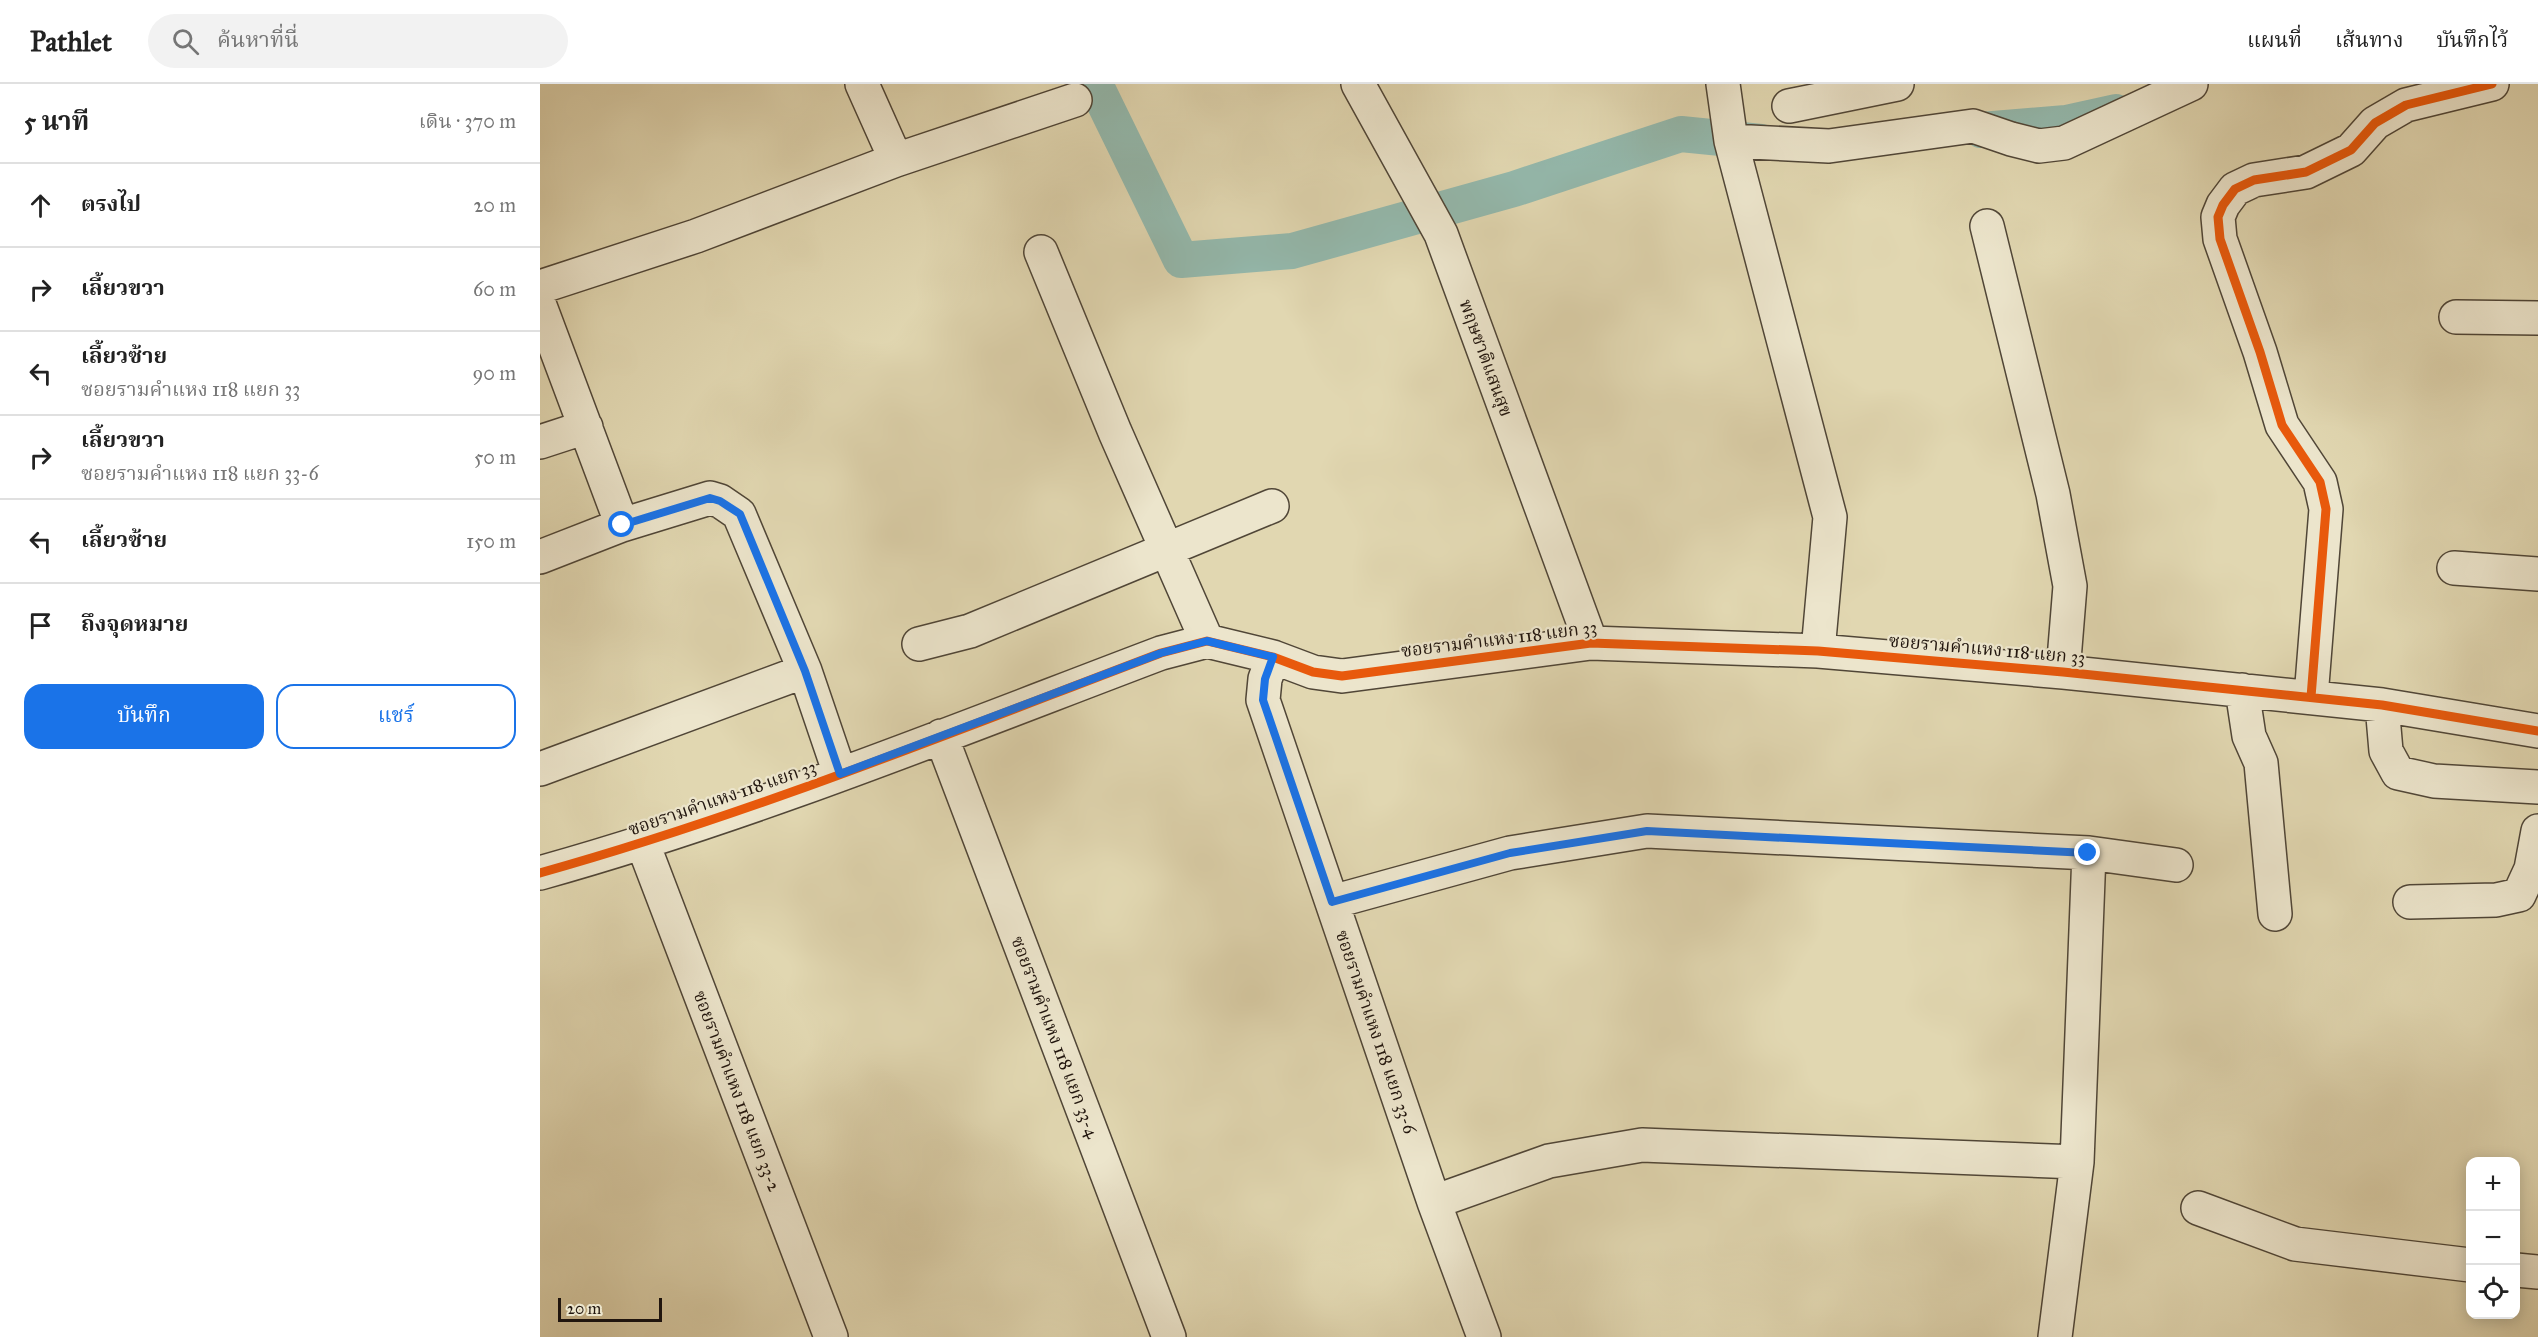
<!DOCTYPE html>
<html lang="th">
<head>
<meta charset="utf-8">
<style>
	body { margin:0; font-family:"IM FELL Great Primer","Noto Serif Thai",serif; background:#f2f2f2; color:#222 }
	.controls { position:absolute; right:18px; bottom:18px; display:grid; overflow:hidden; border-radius:12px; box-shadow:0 3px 15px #0003 }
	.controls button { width:54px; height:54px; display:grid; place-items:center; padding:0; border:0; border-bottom:2px solid #e0e0e0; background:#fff; color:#222; font:30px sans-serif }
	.scale { position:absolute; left:18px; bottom:15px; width:104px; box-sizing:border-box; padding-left:6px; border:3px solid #20150e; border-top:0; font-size:16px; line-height:21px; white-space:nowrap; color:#20150e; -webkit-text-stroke:4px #ece5cc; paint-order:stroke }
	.stop { position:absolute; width:18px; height:18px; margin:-14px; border:4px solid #1a73e8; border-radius:50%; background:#fff }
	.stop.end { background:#1a73e8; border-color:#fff; box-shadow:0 2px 6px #0008 }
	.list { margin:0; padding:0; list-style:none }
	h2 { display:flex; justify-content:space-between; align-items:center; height:78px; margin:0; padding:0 24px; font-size:26px }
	h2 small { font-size:20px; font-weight:400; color:#767676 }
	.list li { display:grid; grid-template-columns:39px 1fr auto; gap:18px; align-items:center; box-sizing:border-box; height:84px; padding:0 24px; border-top:2px solid #e0e0e0 }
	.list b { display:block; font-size:22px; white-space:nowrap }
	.list p { margin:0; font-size:20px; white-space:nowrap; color:#767676 }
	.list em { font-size:20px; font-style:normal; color:#767676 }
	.actions { display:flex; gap:12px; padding:18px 24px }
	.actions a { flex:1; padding:14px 0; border:2px solid #1a73e8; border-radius:18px; text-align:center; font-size:21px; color:#1a73e8 }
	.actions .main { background:#1a73e8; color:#fff }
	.icon { flex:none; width:33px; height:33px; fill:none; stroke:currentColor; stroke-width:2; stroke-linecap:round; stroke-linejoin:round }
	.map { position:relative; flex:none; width:1998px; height:1253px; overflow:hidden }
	header { display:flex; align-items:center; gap:36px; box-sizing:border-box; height:84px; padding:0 30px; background:#fff; border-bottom:2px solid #e0e0e0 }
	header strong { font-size:28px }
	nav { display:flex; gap:33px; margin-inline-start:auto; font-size:21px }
	.search { width:420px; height:54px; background:#f2f2f2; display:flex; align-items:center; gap:15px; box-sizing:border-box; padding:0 21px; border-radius:33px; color:#767676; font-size:22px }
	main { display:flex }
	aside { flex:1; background:#fff }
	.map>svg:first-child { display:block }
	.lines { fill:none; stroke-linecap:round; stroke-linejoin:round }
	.canal { stroke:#94b9ad; stroke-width:36 }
	.minor-casing { stroke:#504637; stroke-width:36 }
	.minor { stroke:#ece5cc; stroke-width:33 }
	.cycleway-casing { stroke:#ece5cc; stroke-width:13 }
	.cycleway { stroke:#e8590c; stroke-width:9 }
	.route { stroke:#1a73e8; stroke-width:8 }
	.labels { text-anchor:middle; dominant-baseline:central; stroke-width:4.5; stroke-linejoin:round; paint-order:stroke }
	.street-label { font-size:18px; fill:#20150e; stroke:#ece5cc }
</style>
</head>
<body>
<header>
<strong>Pathlet</strong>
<div class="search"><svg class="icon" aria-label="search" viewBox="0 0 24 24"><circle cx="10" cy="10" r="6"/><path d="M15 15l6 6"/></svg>ค้นหาที่นี่</div>
<nav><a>แผนที่</a><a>เส้นทาง</a><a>บันทึกไว้</a></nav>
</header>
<main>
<aside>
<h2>5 นาที<small>เดิน · 370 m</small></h2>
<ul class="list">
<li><svg class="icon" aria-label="ahead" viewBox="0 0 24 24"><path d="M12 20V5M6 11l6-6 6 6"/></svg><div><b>ตรงไป</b></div><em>20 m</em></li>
<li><svg class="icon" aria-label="right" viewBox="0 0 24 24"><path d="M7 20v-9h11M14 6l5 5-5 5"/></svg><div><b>เลี้ยวขวา</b></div><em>60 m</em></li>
<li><svg class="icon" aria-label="left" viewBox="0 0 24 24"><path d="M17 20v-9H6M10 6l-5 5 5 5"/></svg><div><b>เลี้ยวซ้าย</b><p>ซอยรามคำแหง 118 แยก 33</p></div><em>90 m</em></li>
<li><svg class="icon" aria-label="right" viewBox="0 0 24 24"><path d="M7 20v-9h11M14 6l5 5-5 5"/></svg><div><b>เลี้ยวขวา</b><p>ซอยรามคำแหง 118 แยก 33-6</p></div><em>50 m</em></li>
<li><svg class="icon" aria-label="left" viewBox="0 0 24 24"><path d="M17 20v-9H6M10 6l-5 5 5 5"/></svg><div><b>เลี้ยวซ้าย</b></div><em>150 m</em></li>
<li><svg class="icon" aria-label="arrive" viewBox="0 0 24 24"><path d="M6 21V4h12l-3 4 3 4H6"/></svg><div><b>ถึงจุดหมาย</b></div></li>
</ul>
<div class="actions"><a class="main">บันทึก</a><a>แชร์</a></div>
</aside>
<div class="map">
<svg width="1998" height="1253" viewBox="0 0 1998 1253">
	<rect width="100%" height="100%" fill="#e1d7b1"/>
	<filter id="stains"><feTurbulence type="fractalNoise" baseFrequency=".00333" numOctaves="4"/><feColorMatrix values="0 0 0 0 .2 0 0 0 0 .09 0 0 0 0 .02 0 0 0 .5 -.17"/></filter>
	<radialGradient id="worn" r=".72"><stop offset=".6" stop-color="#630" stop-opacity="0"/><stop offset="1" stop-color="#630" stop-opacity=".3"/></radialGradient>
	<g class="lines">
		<path class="canal" d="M555 0 641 176 752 167 974 105 1141 50 1221 58
			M1441 46 1526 39 1576 28"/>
		<defs>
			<path id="minor" d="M322 0 356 76
				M818 0 901 150 1051 559
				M1183 0 1191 57 1290 433 1278 567
				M1249 22 1357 0
				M1191 57 1289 62 1433 42 1471 55 1499 62 1524 59 1651 0
				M1447 142 1513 410 1530 502 1523 588
				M501 168 575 348 667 557
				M0 203 156 152 356 76 535 16
				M0 222 82 441
				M1916 233 1998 234
				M0 358 46 343
				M0 473 82 441 170 414 180 417 199 430 265 587 300 690
				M1914 484 1998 490
				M379 560 430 547 732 422
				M733 573 725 595 723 616 894 1118 944 1253
				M1702 606 1709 652 1721 679 1735 830
				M1771 613 1786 425 1780 398 1742 341 1720 268 1680 155 1678 133 1683 121 1695 105 1714 96 1766 88 1811 66 1835 39 1866 21 1952 0
				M1842 621 1846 667 1858 689 1894 697 1998 703
				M401 652 629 1253
				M0 685 265 587
				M103 760 291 1253
				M0 789C211 730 415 647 621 569L667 557 733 573 773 588 802 592 1051 559 1278 567 1523 588 1842 621 1998 647
				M792 818 970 769 1107 747 1549 769 1636 781
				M1870 818 1956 816 1979 811 1991 785 1998 747
				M894 1118 1009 1077 1102 1061 1537 1078
				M1658 1124 1755 1160 1930 1181
				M1976 1186 1998 1188
				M1515 1253 1537 1078 1549 769"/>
		</defs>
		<use href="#minor" class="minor-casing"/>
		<use href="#minor" class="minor"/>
		<defs>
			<path id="cycleway" d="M1771 613 1786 425 1780 398 1742 341 1720 268 1680 155 1678 133 1683 121 1695 105 1714 96 1766 88 1811 66 1835 39 1866 21 1952 0
				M0 789C211 730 415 647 621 569L667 557 733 573 773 588 802 592 1051 559 1278 567 1523 588 1842 621 1998 647"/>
		</defs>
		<use href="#cycleway" class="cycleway-casing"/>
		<use href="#cycleway" class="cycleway"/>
	</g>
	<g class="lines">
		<path class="route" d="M82 441 170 414 180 417 200 430 265 587 300 690 621 569 667 557 733 573 725 595 723 616 792 818 970 769 1107 747 1548 769"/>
	</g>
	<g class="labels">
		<g class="street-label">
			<text transform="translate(946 274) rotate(70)">พฤษชาติแสนสุข</text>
			<text transform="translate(959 555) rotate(-7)">ซอยรามคำแหง 118 แยก 33</text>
			<text transform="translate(1447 565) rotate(5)">ซอยรามคำแหง 118 แยก 33</text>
			<text transform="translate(182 714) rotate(-19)">ซอยรามคำแหง 118 แยก 33</text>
			<text transform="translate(836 948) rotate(71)">ซอยรามคำแหง 118 แยก 33-6</text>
			<text transform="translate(515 953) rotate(69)">ซอยรามคำแหง 118 แยก 33-4</text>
			<text transform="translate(197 1007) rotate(69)">ซอยรามคำแหง 118 แยก 33-2</text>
		</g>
	</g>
	<rect width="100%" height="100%" filter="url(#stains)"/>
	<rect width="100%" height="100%" fill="url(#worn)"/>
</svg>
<div class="controls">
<button>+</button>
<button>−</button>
<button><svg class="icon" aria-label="locate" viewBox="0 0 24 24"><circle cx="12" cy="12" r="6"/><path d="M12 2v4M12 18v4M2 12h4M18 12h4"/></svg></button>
</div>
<div class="scale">20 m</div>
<div class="stop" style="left:82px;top:441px"></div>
<div class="stop end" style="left:1548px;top:769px"></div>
</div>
</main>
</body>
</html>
